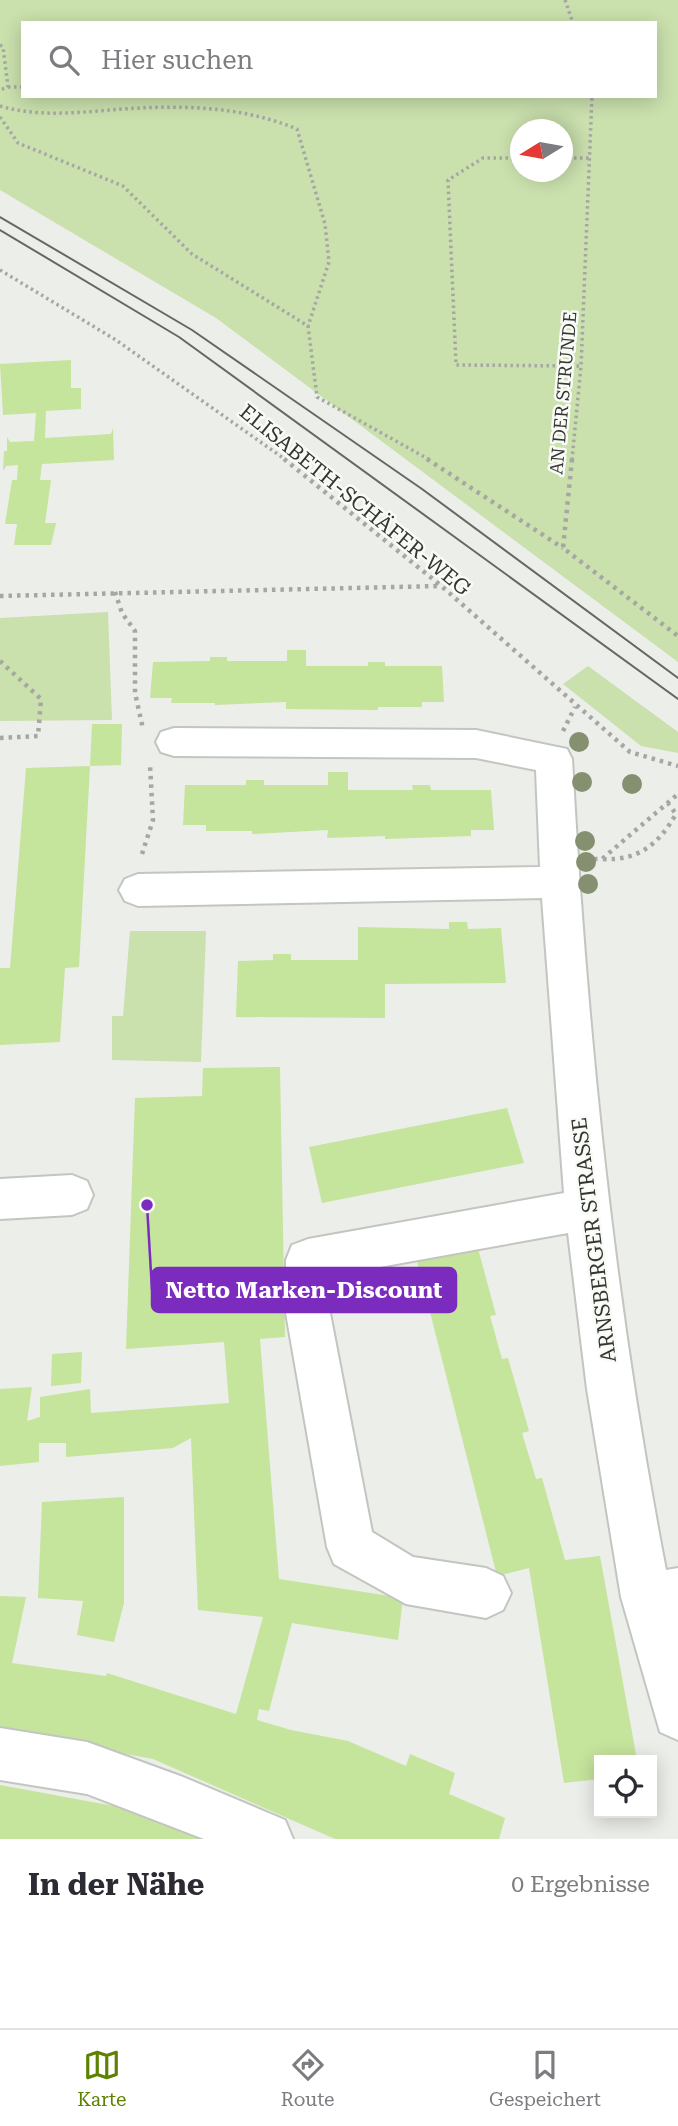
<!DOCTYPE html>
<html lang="de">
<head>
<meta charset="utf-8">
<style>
	body { margin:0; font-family:"Roboto Serif",serif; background:#f2f2f3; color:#2b2b33 }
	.controls { position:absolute; right:21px; bottom:21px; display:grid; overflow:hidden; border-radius:0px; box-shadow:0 4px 18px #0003 }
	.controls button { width:63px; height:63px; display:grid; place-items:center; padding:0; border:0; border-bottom:2px solid #e1e1e2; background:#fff; color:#2b2b33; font:35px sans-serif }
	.compass { position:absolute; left:510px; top:119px; width:63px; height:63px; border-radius:50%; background:#fff; box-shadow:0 4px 18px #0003; rotate:259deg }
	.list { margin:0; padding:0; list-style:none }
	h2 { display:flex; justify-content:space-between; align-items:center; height:91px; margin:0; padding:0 28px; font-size:30px }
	h2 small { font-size:23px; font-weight:400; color:#7c7c81 }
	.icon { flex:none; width:38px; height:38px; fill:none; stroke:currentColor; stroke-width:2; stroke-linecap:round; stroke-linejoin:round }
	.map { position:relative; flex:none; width:678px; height:1839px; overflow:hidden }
	.search { position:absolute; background:#fff; box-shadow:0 4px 18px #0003; left:21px; right:21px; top:21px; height:77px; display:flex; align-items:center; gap:18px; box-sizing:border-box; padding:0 24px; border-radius:0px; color:#7c7c81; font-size:26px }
	.sheet { height:189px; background:#fff }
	nav { display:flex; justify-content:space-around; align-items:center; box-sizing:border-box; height:98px; border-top:2px solid #e1e1e2; background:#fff; font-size:19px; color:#7c7c81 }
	nav a { display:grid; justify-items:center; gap:4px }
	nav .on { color:#5d8201 }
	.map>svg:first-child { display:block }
	.green { fill:#cae0ad; fill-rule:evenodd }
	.building { fill:#c5e49c }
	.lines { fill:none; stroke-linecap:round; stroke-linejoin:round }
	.minor-casing { stroke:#c3c5c0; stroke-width:4 }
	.path-far1 { stroke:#a6a7a3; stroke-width:3.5; stroke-dasharray:2.5 3.5; stroke-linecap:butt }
	.path { stroke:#a6a7a3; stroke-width:4.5; stroke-dasharray:3.5 5; stroke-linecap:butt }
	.minor { fill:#fff; fill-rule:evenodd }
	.tram { stroke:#656763; stroke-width:2 }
	.tree { fill:#859071 }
	.labels { text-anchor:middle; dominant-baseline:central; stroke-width:5; stroke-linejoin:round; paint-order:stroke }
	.far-street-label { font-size:18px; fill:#353633; stroke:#f9fcf6 }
	.street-label { font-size:21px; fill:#353633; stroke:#f9fcf6 }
	.leader { fill:none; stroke:#7b2cbf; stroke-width:2.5 }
	.callout-dot { fill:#7b2cbf; stroke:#f9fcf6; stroke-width:2.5 }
	.callout { fill:#7b2cbf; stroke:#7b2cbf; stroke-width:2.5 }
	.callout-label { font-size:23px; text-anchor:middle; font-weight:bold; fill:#fff }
</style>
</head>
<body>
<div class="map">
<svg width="678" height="1839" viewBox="0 0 678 1839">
	<rect width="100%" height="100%" fill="#eceee9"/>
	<path class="green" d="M0 0H678V662L216 318 0 190ZM23 23H655V96H23ZM520 130H562V172H520Z
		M108 612 112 720 0 721V618Z
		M588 666 678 732V753L641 746 563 684Z
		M130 931H206L201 1062 112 1060V1016H123Z"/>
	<path class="building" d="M71 360V388H81V409L46 411 45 438 111 434 113 428 114 460 42 464 40 480H51L45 523H56L51 545H14L17 524H5L12 480H17L18 465 6 466 3 471 4 451H7V437L10 442 34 441 36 413 3 415 0 364Z
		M287 650H306V666H368V662H385V666H442L444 702H422V707H378V710L286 709V702L215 705V703H171L172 698H150L153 662 210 661V657H227V661H287Z
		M92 724H122L121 765 90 766 79 967 65 968 60 1042 0 1045V968H10L26 768 90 766Z
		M328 772H348V790H413L412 785H430L431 790H491L494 830H471V836L385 839V836L327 838 328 830 252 834V831H206V825H183L185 785H246V780H264V785H328Z
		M449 922H467L468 929 501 928 506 983 385 984V1018L236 1017 238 961 273 960V954H291V960H358V927L449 929Z
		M280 1067 285 1337 260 1339 279 1579 403 1598 398 1640 292 1623 269 1711 259 1709 257 1720 291 1730 348 1741 406 1766 410 1754 455 1773 449 1794 505 1818 499 1839H335L153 1759 0 1731V1596L26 1597 12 1663 106 1676 107 1673 236 1714 263 1617 198 1610 191 1438 173 1448 66 1457V1443H39V1462L0 1466V1389L32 1387 27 1421 40 1417V1397L90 1389 91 1413 229 1403 224 1342 126 1349 135 1098 202 1096 203 1068Z
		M507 1108 524 1163 322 1203 309 1147Z
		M477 1245 496 1315 490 1316 502 1359 508 1358 529 1431 522 1433 536 1479 542 1478 565 1560 600 1556 637 1760H599V1779L564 1783 529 1568 497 1576 416 1257Z
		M82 1352 81 1383 51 1386 52 1354Z
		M124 1497V1603L114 1642 77 1635 83 1601 38 1598 42 1502Z
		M0 1785 141 1811 202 1839H0Z"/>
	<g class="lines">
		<defs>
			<path id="minor" d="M174 728 476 730 567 749 572 759C587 1032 614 1302 666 1570L678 1568V1740L660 1732 621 1597 587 1389 568 1233 330 1276V1313L372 1532 413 1557 486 1568 503 1576 511 1593 503 1610 486 1618 406 1604 334 1564 327 1547 286 1313V1260L292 1245 308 1239 564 1193 542 898 138 906 125 901 119 890 125 879 138 874 540 867 536 770 476 758 174 756 161 752 156 742 161 732Z
				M72 1175 87 1181 93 1195 87 1209 72 1215 0 1219V1179Z
				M0 1728 87 1742 183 1777 285 1820 293 1839H204L87 1794 0 1780Z"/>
		</defs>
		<use href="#minor" class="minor-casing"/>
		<path class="path-far1" d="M565 0 573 23
			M0 45 3 47 8 87 0 90
			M8 87H23
			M0 106C40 118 82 112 123 109 183 105 241 106 297 129L325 224 329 262 308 326
			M0 117 18 143 123 186 192 254 308 326 317 397 430 460
			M520 158H483L448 180 456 365 581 366
			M562 158H590
			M0 270 116 340 286 460
			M572 460 581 366 592 96"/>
		<path class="path" d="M284 459 439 584 630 752 678 766
			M427 459 563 548
			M572 459 563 548 678 636
			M115 592 122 613 135 631V693L143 729
			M0 596 440 586
			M0 661 41 699 38 736 0 738
			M563 731 575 707
			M142 854 153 820 150 765
			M594 859H602L678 794
			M603 859C638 861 659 844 676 814L668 803"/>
		<use href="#minor" class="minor"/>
		<path class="tram" d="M0 217 192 330 422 489 678 678
			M0 230 179 337 678 699"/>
	</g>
	<g class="tree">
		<circle cx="579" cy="742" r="10"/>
		<circle cx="582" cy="782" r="10"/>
		<circle cx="632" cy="784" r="10"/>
		<circle cx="585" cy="841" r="10"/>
		<circle cx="586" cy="862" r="10"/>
		<circle cx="588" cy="884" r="10"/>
	</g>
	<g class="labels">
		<g class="far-street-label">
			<text transform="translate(563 393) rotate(-85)">AN DER STRUNDE</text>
		</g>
		<g class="street-label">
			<text transform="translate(355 500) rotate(39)">ELISABETH-SCHÄFER-WEG</text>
			<text transform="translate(594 1240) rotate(-97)">ARNSBERGER STRASSE</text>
		</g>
	</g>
	<path class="leader" d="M147 1205L152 1290"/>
	<circle class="callout-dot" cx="147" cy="1205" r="7"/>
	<rect class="callout" x="152" y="1268" width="304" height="44" rx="7"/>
	<g class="callout-label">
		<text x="304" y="1298">Netto Marken-Discount</text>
	</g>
</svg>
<div class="controls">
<button><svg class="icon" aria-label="locate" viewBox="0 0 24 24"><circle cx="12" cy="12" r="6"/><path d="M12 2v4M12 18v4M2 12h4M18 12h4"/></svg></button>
</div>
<svg class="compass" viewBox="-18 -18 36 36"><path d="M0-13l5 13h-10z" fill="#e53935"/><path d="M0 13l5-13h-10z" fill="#7c7c81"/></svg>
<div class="search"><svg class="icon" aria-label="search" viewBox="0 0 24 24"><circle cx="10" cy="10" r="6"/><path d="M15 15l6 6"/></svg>Hier suchen</div>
</div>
<section class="sheet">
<h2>In der Nähe<small>0 Ergebnisse</small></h2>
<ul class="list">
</ul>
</section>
<nav>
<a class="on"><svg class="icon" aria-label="map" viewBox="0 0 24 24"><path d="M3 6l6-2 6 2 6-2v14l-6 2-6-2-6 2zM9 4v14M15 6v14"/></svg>Karte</a>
<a><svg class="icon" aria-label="directions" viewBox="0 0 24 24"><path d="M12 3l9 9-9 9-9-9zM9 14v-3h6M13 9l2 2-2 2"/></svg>Route</a>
<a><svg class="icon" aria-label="saved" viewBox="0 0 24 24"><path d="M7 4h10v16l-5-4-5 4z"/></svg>Gespeichert</a>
</nav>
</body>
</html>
